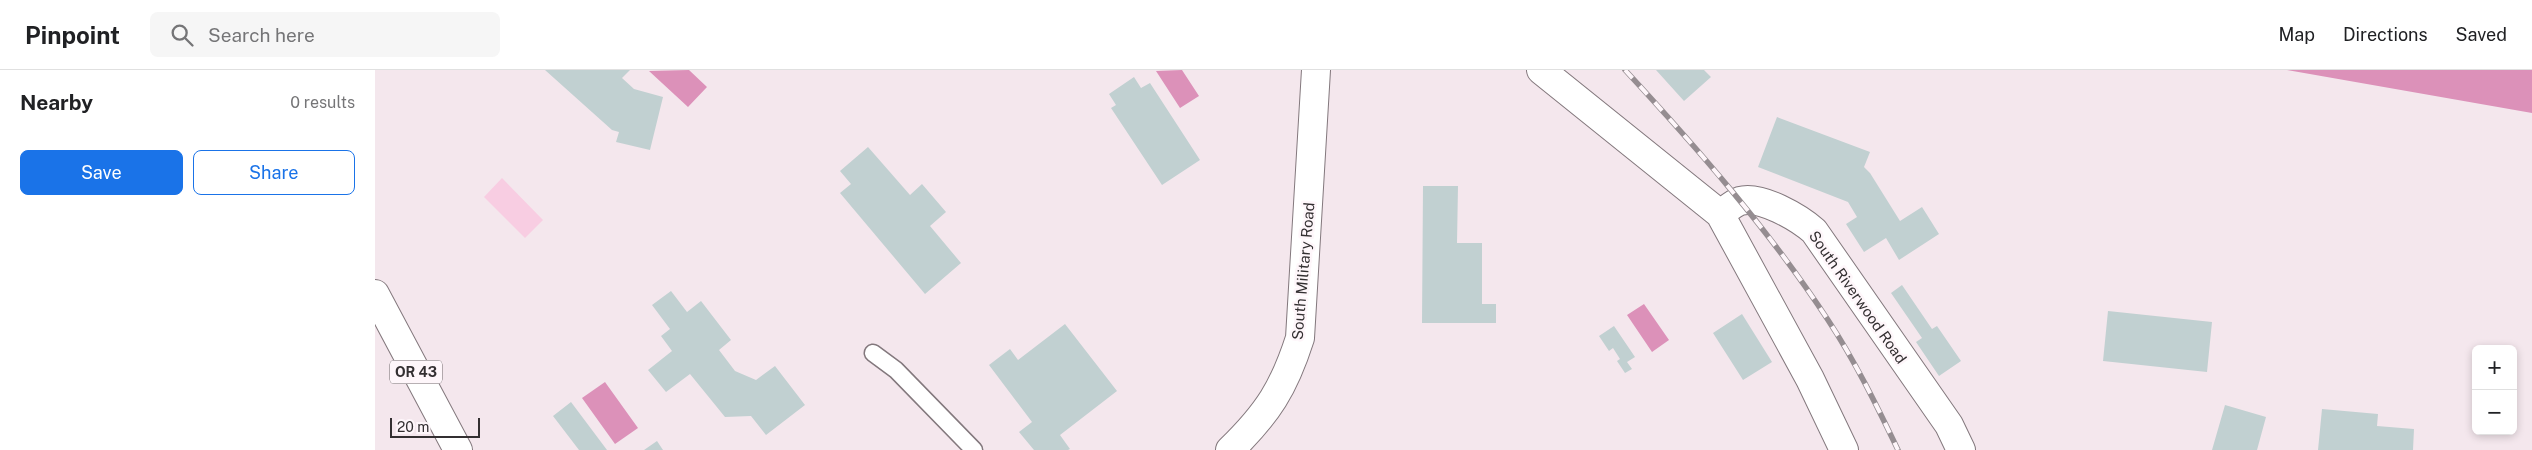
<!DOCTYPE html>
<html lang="en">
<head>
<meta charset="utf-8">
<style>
	body { margin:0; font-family:"Public Sans",sans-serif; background:#f6f6f6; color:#202124 }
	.controls { position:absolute; right:15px; bottom:15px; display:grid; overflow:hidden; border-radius:8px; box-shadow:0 2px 8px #0003 }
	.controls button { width:45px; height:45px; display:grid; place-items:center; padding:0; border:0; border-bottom:1px solid #e0e0e0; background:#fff; color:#202124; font:25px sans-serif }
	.scale { position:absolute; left:15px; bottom:12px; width:90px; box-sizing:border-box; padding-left:5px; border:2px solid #332f31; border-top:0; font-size:14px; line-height:18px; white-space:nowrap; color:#332f31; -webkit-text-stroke:4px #fef6fa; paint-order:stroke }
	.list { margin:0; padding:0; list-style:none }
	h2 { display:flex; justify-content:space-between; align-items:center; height:65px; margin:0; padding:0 20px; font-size:21px }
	h2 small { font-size:16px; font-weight:400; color:#757577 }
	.actions { display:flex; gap:10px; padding:15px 20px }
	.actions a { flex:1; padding:11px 0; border:1px solid #1a73e8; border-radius:8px; text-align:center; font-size:18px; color:#1a73e8 }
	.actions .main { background:#1a73e8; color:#fff }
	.icon { flex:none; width:28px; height:28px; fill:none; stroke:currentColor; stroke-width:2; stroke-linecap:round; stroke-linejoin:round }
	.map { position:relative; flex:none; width:2157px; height:380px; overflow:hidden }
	header { display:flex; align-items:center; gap:30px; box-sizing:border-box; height:70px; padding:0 25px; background:#fff; border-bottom:1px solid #e0e0e0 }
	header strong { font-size:24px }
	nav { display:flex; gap:28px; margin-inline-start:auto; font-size:18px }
	.search { width:350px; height:45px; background:#f6f6f6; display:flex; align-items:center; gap:12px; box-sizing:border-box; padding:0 18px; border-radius:8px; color:#757577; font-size:19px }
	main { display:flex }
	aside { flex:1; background:#fff }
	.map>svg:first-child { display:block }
	.green { fill:#f8cde2 }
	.water { fill:#dc91b9 }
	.building { fill:#c1d0d1 }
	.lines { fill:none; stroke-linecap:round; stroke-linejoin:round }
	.lane-casing { stroke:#83787d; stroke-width:19 }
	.street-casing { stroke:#83787d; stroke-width:30 }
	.primary-casing { stroke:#83787d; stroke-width:30 }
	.lane { stroke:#fff; stroke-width:16 }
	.street { stroke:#fff; stroke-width:28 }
	.primary { stroke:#fff; stroke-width:28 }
	.rail-casing { stroke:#958d91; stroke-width:5.5 }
	.rail { stroke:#fef6fa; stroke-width:4; stroke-dasharray:11; stroke-linecap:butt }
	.labels { text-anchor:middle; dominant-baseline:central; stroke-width:5; stroke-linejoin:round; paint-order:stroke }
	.shield { fill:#fef6fa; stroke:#706b6d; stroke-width:1 }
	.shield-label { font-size:14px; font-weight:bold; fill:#332f31 }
	.street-label { font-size:15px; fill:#332f31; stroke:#fef6fa }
</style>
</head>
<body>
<header>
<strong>Pinpoint</strong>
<div class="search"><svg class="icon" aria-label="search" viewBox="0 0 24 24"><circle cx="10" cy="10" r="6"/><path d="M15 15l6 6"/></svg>Search here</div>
<nav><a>Map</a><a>Directions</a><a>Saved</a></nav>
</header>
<main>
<aside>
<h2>Nearby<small>0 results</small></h2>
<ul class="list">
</ul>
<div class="actions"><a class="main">Save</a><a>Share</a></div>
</aside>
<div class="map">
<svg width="2157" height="380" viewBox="0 0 2157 380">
	<rect width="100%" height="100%" fill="#f4e7ed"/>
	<path class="green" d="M127 108 168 150 150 168 109 127Z"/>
	<path class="water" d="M314 0 332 17 313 37 274 1Z
		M807 0 824 26 805 38 781 1Z
		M1912 0H2157V43Z
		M1269 234 1294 270 1277 282 1252 245Z
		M230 312 263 358 240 374 207 328Z"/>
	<path class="building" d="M170 0H255L247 8 259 19 288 27 275 80 241 72 244 62 237 60Z
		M1281 0H1329L1336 7 1309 31Z
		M759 7 766 18 775 13 825 90 787 115 736 38 741 35 734 24Z
		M1402 47 1495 82 1489 97 1495 103 1525 151 1547 137 1564 164 1524 190 1511 168 1489 182 1471 154 1482 147 1473 132 1383 97Z
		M493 77 535 125 547 114 571 142 555 156 586 193 550 224 465 123 476 114 465 101Z
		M1048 116H1083L1082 173H1107V234H1121V253H1047Z
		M1527 215 1557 259 1562 256 1586 291 1564 306 1541 272 1547 268 1516 223Z
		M296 221 312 242 326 231 356 270 344 280 360 301 381 310 400 296 430 335 391 365 376 346 350 347 315 304 291 322 273 300 297 281 286 266 295 259 277 235Z
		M1733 241 1837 252 1832 302 1728 291Z
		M1367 244 1397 292 1368 310 1338 263Z
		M690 254 742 321 685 365 695 379 693 380H659L644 362 657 352 614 295 635 279 643 290Z
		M1239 256 1260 287 1252 292 1257 299 1250 303 1242 291 1245 289 1238 278 1234 281 1224 266Z
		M196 332 232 380H204L178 346Z
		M1850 335 1891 347 1882 380H1837Z
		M1947 339 2003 344 2002 356 2039 359 2038 380H1943Z
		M282 371 288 380H269Z"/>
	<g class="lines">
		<defs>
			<path id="lane" d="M498 283 521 300 599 380"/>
			<path id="street" d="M1166 0 1345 144 1435 309 1469 380
				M1345 144C1351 140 1359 133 1365 131 1386 125 1424 148 1439 161L1574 355 1586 380
				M855 380C893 343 909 318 925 268L941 0"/>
			<path id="primary" d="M0 224 83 380"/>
		</defs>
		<use href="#lane" class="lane-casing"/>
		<use href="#street" class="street-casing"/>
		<use href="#primary" class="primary-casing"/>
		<use href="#lane" class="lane"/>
		<use href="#street" class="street"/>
		<use href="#primary" class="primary"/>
		<defs>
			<path id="rail" d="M1250 0C1323 79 1394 160 1453 250 1480 291 1502 336 1523 380"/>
		</defs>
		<use href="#rail" class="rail-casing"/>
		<use href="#rail" class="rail"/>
	</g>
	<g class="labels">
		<rect class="shield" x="15" y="290.5" width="52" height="23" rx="4"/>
		<g class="shield-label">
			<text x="41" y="302">OR 43</text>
		</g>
		<g class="street-label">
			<text transform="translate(928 201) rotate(-85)">South Military Road</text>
			<text transform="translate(1483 227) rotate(55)">South Riverwood Road</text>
		</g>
	</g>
</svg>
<div class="controls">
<button>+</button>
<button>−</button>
</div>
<div class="scale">20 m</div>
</div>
</main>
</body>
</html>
